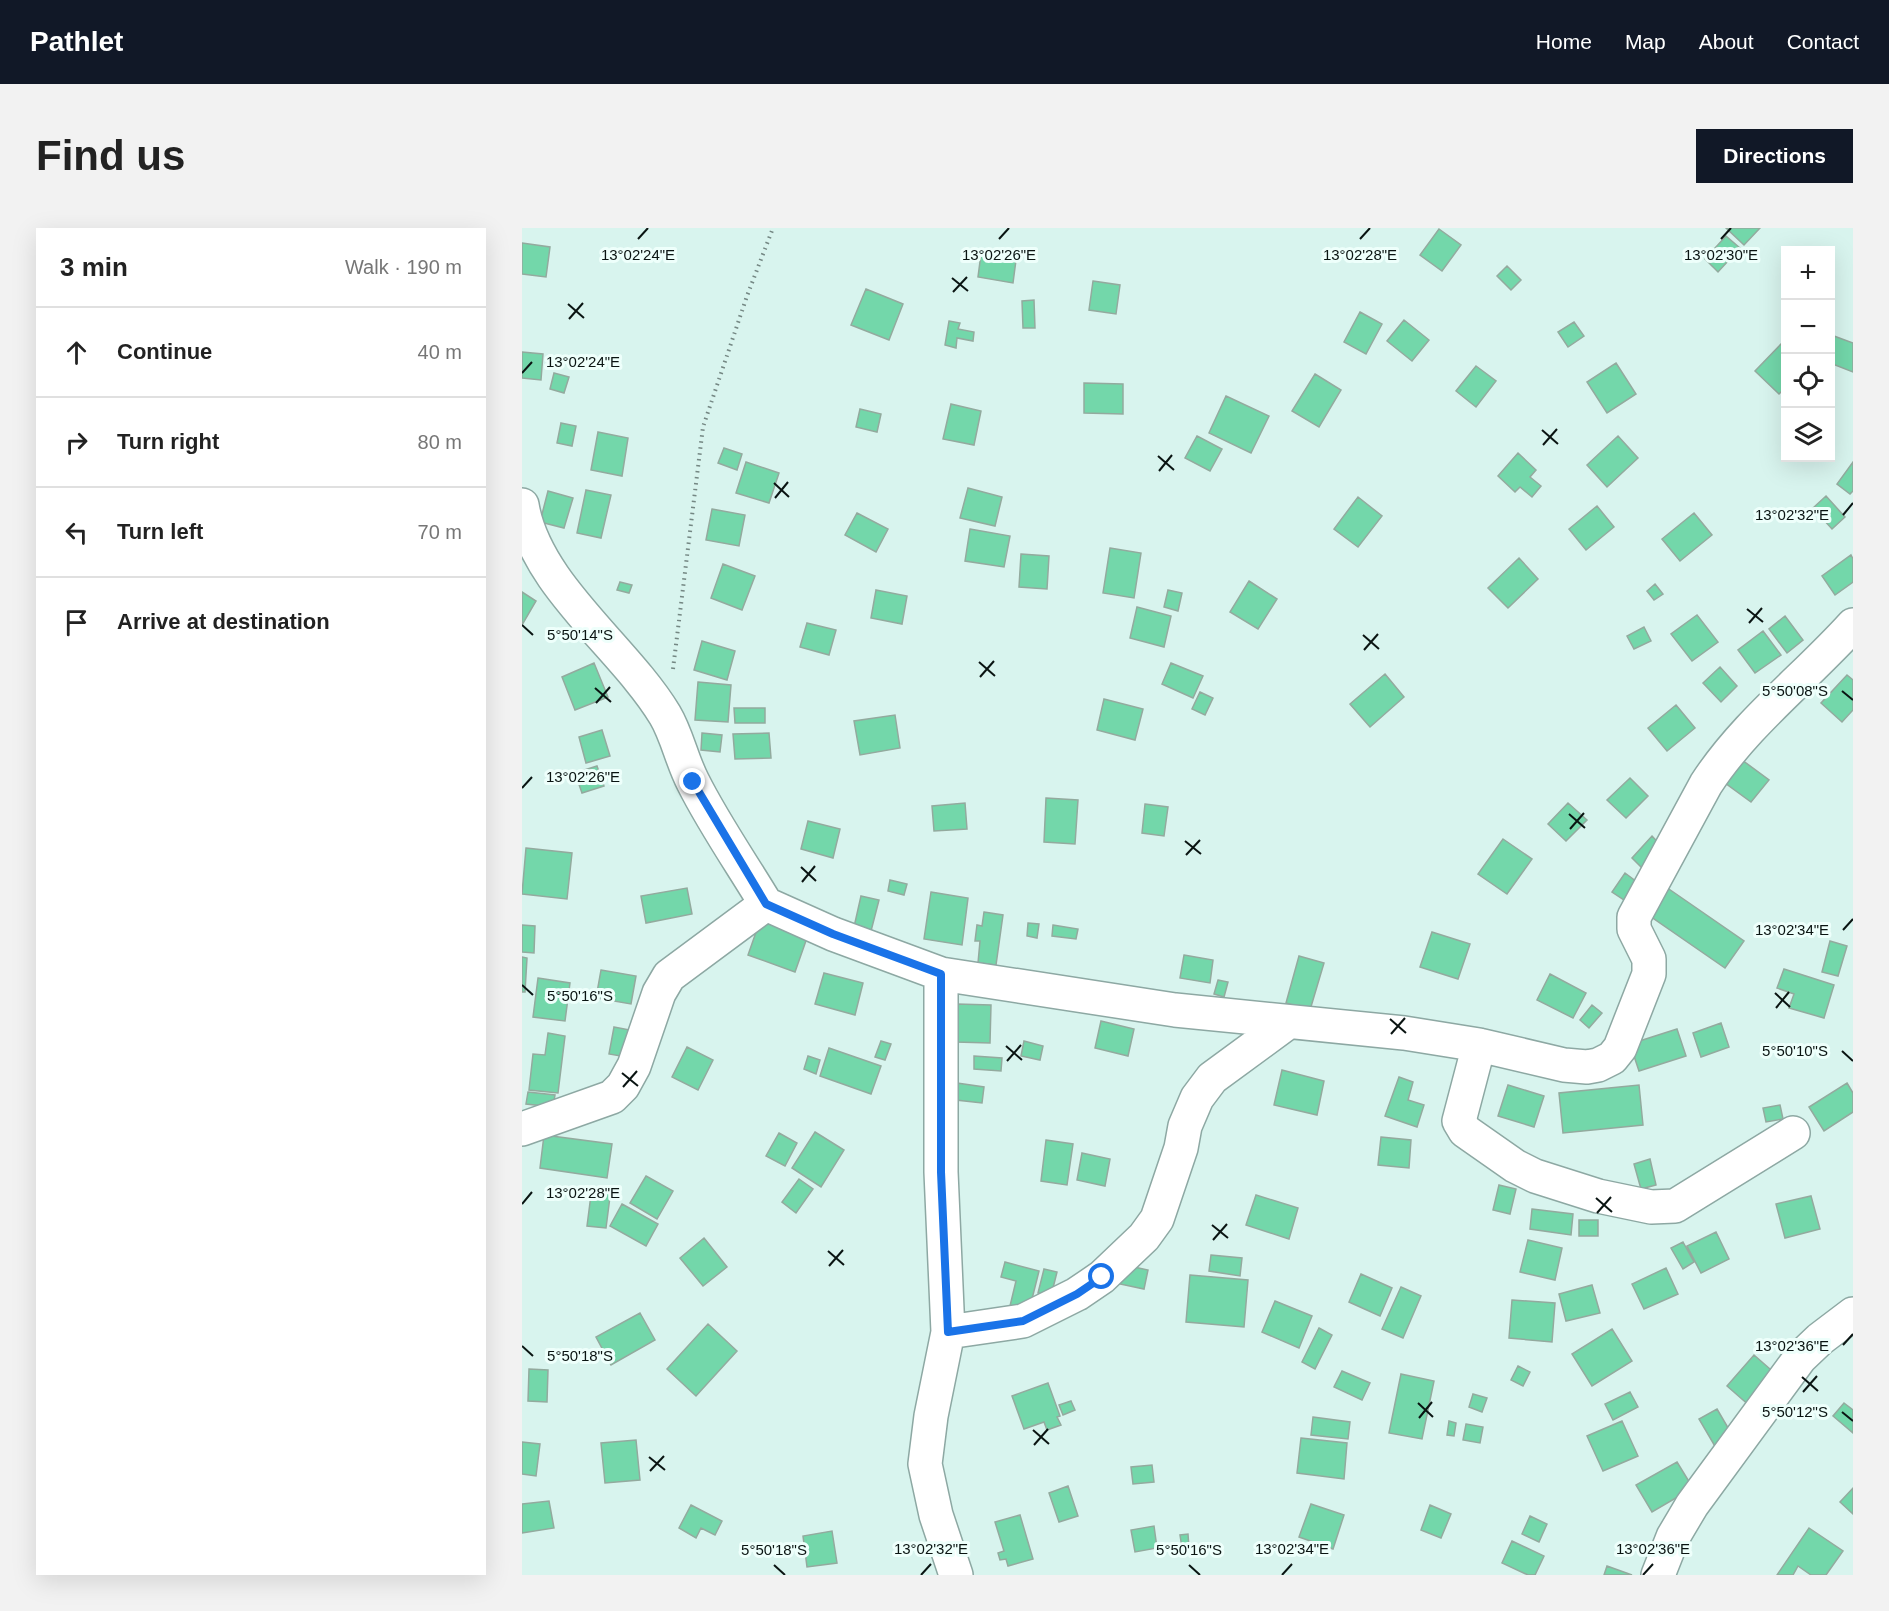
<!DOCTYPE html>
<html lang="en">
<head>
<meta charset="utf-8">
<style>
	body { margin:0; font-family:Helvetica,sans-serif; background:#f2f2f2; color:#222 }
	.controls { position:absolute; right:18px; top:18px; display:grid; overflow:hidden; border-radius:0px; box-shadow:0 6px 24px #0002 }
	.controls button { width:54px; height:54px; display:grid; place-items:center; padding:0; border:0; border-bottom:2px solid #e0e0e0; background:#fff; color:#222; font:30px sans-serif }
	.stop { position:absolute; width:18px; height:18px; margin:-14px; border:4px solid #1a73e8; border-radius:50%; background:#fff }
	.stop.end { background:#1a73e8; border-color:#fff; box-shadow:0 2px 6px #0008 }
	.list { margin:0; padding:0; list-style:none }
	h2 { display:flex; justify-content:space-between; align-items:center; height:78px; margin:0; padding:0 24px; font-size:26px }
	h2 small { font-size:20px; font-weight:400; color:#767676 }
	.list li { display:grid; grid-template-columns:39px 1fr auto; gap:18px; align-items:center; box-sizing:border-box; height:90px; padding:0 24px; border-top:2px solid #e0e0e0 }
	.list b { display:block; font-size:22px; white-space:nowrap }
	.list em { font-size:20px; font-style:normal; color:#767676 }
	.icon { flex:none; width:33px; height:33px; fill:none; stroke:currentColor; stroke-width:2; stroke-linecap:round; stroke-linejoin:round }
	.map { position:relative; flex:none; width:1331px; height:1347px; overflow:hidden; border-radius:0px }
	header { display:flex; align-items:center; gap:36px; box-sizing:border-box; height:84px; padding:0 30px; background:#111827; color:#fff }
	header strong { font-size:28px }
	nav { display:flex; gap:33px; margin-inline-start:auto; font-size:21px }
	.intro { display:flex; align-items:center; justify-content:space-between; box-sizing:border-box; height:144px; padding:0 36px }
	h1 { margin:0; font-size:42px }
	.button { padding:15px 27px; border-radius:0px; background:#111827; color:#fff; font-size:21px; font-weight:700 }
	main { display:flex; gap:36px; padding:0 36px }
	aside { flex:1; background:#fff; border-radius:0px; box-shadow:0 6px 24px #0002 }
	.map>svg:first-child { display:block }
	.building { fill:#73d7aa; stroke:#93aa9e; stroke-width:1.5 }
	.lines { fill:none; stroke-linecap:round; stroke-linejoin:round }
	.minor-casing { stroke:#8da8a3; stroke-width:36 }
	.path { stroke:#748783; stroke-width:4; stroke-dasharray:1.5 4.5; stroke-linecap:butt }
	.minor { stroke:#fff; stroke-width:33 }
	.route { stroke:#1a73e8; stroke-width:8 }
	.ticks { fill:none; stroke:#0a1412; stroke-width:2 }
	.ticks-label { font-size:15px; text-anchor:middle; fill:#0a1412; stroke:#eefffb; stroke-width:6; stroke-linejoin:round; paint-order:stroke }
</style>
</head>
<body>
<header>
<strong>Pathlet</strong>
<nav><a>Home</a><a>Map</a><a>About</a><a>Contact</a></nav>
</header>
<div class="intro"><h1>Find us</h1><a class="button">Directions</a></div>
<main>
<aside>
<h2>3 min<small>Walk · 190 m</small></h2>
<ul class="list">
<li><svg class="icon" aria-label="ahead" viewBox="0 0 24 24"><path d="M12 20V5M6 11l6-6 6 6"/></svg><div><b>Continue</b></div><em>40 m</em></li>
<li><svg class="icon" aria-label="right" viewBox="0 0 24 24"><path d="M7 20v-9h11M14 6l5 5-5 5"/></svg><div><b>Turn right</b></div><em>80 m</em></li>
<li><svg class="icon" aria-label="left" viewBox="0 0 24 24"><path d="M17 20v-9H6M10 6l-5 5 5 5"/></svg><div><b>Turn left</b></div><em>70 m</em></li>
<li><svg class="icon" aria-label="arrive" viewBox="0 0 24 24"><path d="M6 21V4h12l-3 4 3 4H6"/></svg><div><b>Arrive at destination</b></div></li>
</ul>
</aside>
<div class="map">
<svg width="1331" height="1347" viewBox="0 0 1331 1347">
	<rect width="100%" height="100%" fill="#d8f4ee"/>
	<path class="building" d="M1204 0H1238L1222 17Z
		M917 1 939 17 920 43 898 27Z
		M1204 8 1218 20 1196 44 1183 31Z
		M0 15 28 19 24 49 0 46Z
		M459 26 494 32 491 55 456 49Z
		M985 38 999 52 989 62 975 48Z
		M571 53 598 57 594 86 567 82Z
		M344 61 381 76 367 112 329 97Z
		M512 72 513 100H501L500 73Z
		M838 84 860 96 844 126 822 114Z
		M882 92 907 112 890 133 865 113Z
		M427 93 438 95 436 101 452 104 451 113 435 110 434 120 423 117Z
		M1052 94 1062 108 1046 119 1036 104Z
		M1312 108 1331 115V144L1308 135V118Z
		M1260 115 1264 118V159L1257 166 1233 143Z
		M0 124 21 126 19 152 0 150Z
		M1094 135 1114 166 1085 185 1065 154Z
		M954 138 974 153 954 179 934 163Z
		M32 145 47 149 42 165 28 161Z
		M793 146 819 162 797 199 770 183Z
		M562 155 601 156V186L562 185Z
		M704 168 747 188 729 225 687 205Z
		M429 176 459 183 452 217 421 211Z
		M338 181 359 186 355 204 334 199Z
		M39 195 54 198 50 218 35 215Z
		M76 204 106 210 100 248 69 242Z
		M675 208 700 221 688 243 663 230Z
		M1096 208 1116 230 1085 259 1065 237Z
		M202 220 220 226 215 242 196 235Z
		M996 225 1014 242 1008 249 1019 258 1010 269 998 259 993 264 976 248Z
		M224 234 257 245 247 275 214 265Z
		M1331 234V263L1328 266 1315 256Z
		M446 260 480 269 473 298 438 290Z
		M64 262 89 267 79 310 55 305Z
		M26 263 51 270 42 300 18 294Z
		M1304 268 1323 289 1310 301 1291 280Z
		M836 269 860 288 836 319 812 301Z
		M1075 278 1092 299 1064 322 1047 301Z
		M190 281 223 287 217 318 184 312Z
		M335 285 366 301 354 324 323 307Z
		M1172 285 1190 307 1158 333 1140 311Z
		M448 301 488 308 482 339 443 333Z
		M588 320 619 325 612 370 581 365Z
		M499 326 527 328 525 361 497 359Z
		M1329 327 1331 331V354L1313 367 1300 348Z
		M997 330 1016 351 986 380 966 360Z
		M201 336 233 348 220 382 189 370Z
		M727 353 755 371 736 401 708 384Z
		M98 354 110 357 107 365 95 362Z
		M1133 356 1141 366 1132 372 1125 363Z
		M354 362 385 368 380 396 349 390Z
		M646 362 660 365 656 383 642 379Z
		M0 364 14 373 0 397Z
		M615 379 649 388 642 419 608 410Z
		M1175 387 1196 414 1170 433 1149 406Z
		M1263 388 1281 412 1265 425 1247 401Z
		M285 395 314 402 307 427 278 419Z
		M1122 399 1129 413 1112 421 1105 408Z
		M1241 403 1259 427 1233 445 1216 422Z
		M180 413 213 423 205 452 172 442Z
		M72 435 86 469 53 482 40 449Z
		M649 435 681 448 671 470 640 456Z
		M1198 439 1215 458 1199 474 1181 455Z
		M863 446 882 469 848 499 828 476Z
		M1325 447 1331 452V482L1320 494 1299 475Z
		M176 454 209 457 206 494 173 492Z
		M678 464 691 470 683 487 670 481Z
		M582 471 621 481 613 512 575 502Z
		M1154 477 1173 500 1145 523 1126 500Z
		M212 480H243V495H213Z
		M373 487 378 520 338 527 332 493Z
		M80 502 88 528 64 535 57 509Z
		M180 505 200 507 198 524 179 522Z
		M247 505 249 530 213 531 211 506Z
		M1216 529 1247 552 1229 574 1199 552Z
		M75 538 82 558 60 565 53 545Z
		M1108 550 1126 568 1104 590 1085 572Z
		M524 570 556 572 553 616 522 614Z
		M443 575 445 601 412 603 410 578Z
		M1046 575 1065 592 1044 613 1026 596Z
		M623 576 646 579 642 608 620 605Z
		M286 593 318 601 311 630 279 621Z
		M1130 608 1142 621 1122 642 1110 630Z
		M981 611 1010 631 985 666 956 646Z
		M4 620 50 625 45 671 0 666Z
		M1103 645 1123 660 1111 678 1090 664Z
		M368 652 385 656 382 667 366 663Z
		M1144 659 1222 713 1203 740 1125 686Z
		M165 660 170 686 124 695 119 668Z
		M409 664 446 670 440 717 402 711Z
		M339 668 357 672 349 703 332 699Z
		M462 684 481 687 474 737 456 735 458 713H453L455 697 460 698Z
		M239 690 286 707 273 744 226 727Z
		M506 695 517 696 515 710 505 708Z
		M0 697 13 698 12 725 0 724Z
		M531 697 556 701 554 711 530 708Z
		M910 704 948 716 936 751 898 739Z
		M1308 713 1325 718 1316 748 1300 744Z
		M662 727 691 732 688 755 658 750Z
		M777 728 802 735 788 782 764 775Z
		M0 729 5 730 3 764H0Z
		M1262 741 1312 757 1302 790 1267 780 1272 766 1255 760Z
		M79 742 114 748 109 776 74 770Z
		M302 745 341 755 333 787 293 776Z
		M1028 746 1064 765 1051 790 1015 772Z
		M16 750 48 755 43 793 11 789Z
		M696 752 706 754 702 769 692 766Z
		M435 776 469 777 468 815 434 814Z
		M1070 777 1080 785 1067 800 1058 792Z
		M579 793 612 801 606 828 573 820Z
		M1199 795 1207 819 1179 829 1171 805Z
		M92 799 108 802 104 829 87 826Z
		M1155 801 1164 828 1117 843 1108 816Z
		M26 805 43 808 36 865 7 862 11 826 23 827Z
		M359 813 369 816 363 832 353 829Z
		M502 813 521 818 518 832 499 828Z
		M165 819 191 832 176 862 150 849Z
		M307 820 359 838 349 866 298 848Z
		M286 828 298 832 294 846 282 841Z
		M452 828 480 830 479 843 452 841Z
		M760 842 802 853 795 887 752 877Z
		M877 849 891 854 886 872 902 877 895 899 863 888Z
		M435 855 462 859 460 875 434 872Z
		M1325 855 1331 865V884L1302 903 1287 879Z
		M986 857 1022 868 1012 899 976 888Z
		M1117 857 1121 897 1041 905 1037 865Z
		M6 864 33 867 31 879 4 876Z
		M1258 877 1261 891 1244 894 1241 880Z
		M293 904 322 922 299 959 270 940Z
		M257 905 275 915 263 938 244 928Z
		M22 907 90 916 85 950 18 940Z
		M859 909 889 912 887 940 856 937Z
		M524 912 551 916 545 957 519 953Z
		M560 925 588 931 583 958 555 952Z
		M1128 931 1134 957 1119 961 1112 936Z
		M124 948 151 963 135 991 108 975Z
		M277 951 291 961 274 985 260 974Z
		M977 957 994 961 988 986 971 982Z
		M70 959 89 961 84 1000 65 998Z
		M734 967 776 980 767 1011 724 997Z
		M1289 968 1298 1001 1263 1010 1254 976Z
		M100 976 136 996 124 1018 88 998Z
		M1010 981 1051 986 1049 1007 1008 1001Z
		M1057 992H1076V1008H1057Z
		M1194 1004 1207 1031 1179 1045 1165 1018Z
		M182 1010 205 1039 181 1058 158 1030Z
		M1006 1012 1040 1020 1033 1052 998 1044Z
		M1161 1014 1172 1034 1161 1041 1149 1020Z
		M689 1027 720 1030 718 1048 687 1043Z
		M483 1034 517 1043 507 1083 488 1078 494 1053 479 1049Z
		M603 1037 626 1042 622 1061 598 1056Z
		M1144 1040 1156 1066 1122 1081 1110 1056Z
		M522 1041 535 1044 529 1068 516 1065Z
		M839 1046 870 1060 858 1088 827 1074Z
		M668 1047 726 1052 722 1099 664 1094Z
		M1070 1057 1078 1085 1044 1093 1037 1066Z
		M879 1059 899 1068 881 1110 860 1101Z
		M990 1072 1033 1075 1030 1114 987 1110Z
		M753 1073 790 1088 777 1120 740 1104Z
		M118 1085 133 1112 89 1137 74 1109Z
		M186 1096 215 1123 174 1168 145 1141Z
		M797 1100 810 1107 793 1141 780 1134Z
		M1090 1101 1110 1133 1070 1158 1050 1126Z
		M1232 1127 1256 1148 1229 1179 1205 1158Z
		M996 1138 1008 1144 1001 1158 989 1152Z
		M7 1141 26 1142 25 1174 6 1173Z
		M820 1143 848 1155 840 1172 812 1159Z
		M879 1146 912 1153 900 1211 867 1205Z
		M526 1155 538 1188 535 1189 539 1197 525 1202 522 1194 502 1201 490 1168Z
		M1108 1164 1116 1179 1091 1192 1083 1176Z
		M951 1166 965 1170 960 1184 947 1179Z
		M549 1173 553 1182 541 1187 537 1177Z
		M1322 1175 1331 1182V1205L1311 1188Z
		M1195 1181 1212 1210 1194 1220 1177 1191Z
		M791 1189 828 1194 826 1211 789 1207Z
		M927 1193 934 1195 932 1208 925 1207Z
		M1100 1193 1116 1228 1081 1243 1065 1208Z
		M944 1196 961 1199 958 1215 941 1212Z
		M779 1210 825 1215 822 1251 775 1245Z
		M114 1212 118 1252 83 1255 79 1215Z
		M0 1214 18 1216 14 1248 0 1246Z
		M1155 1234 1171 1260 1130 1284 1114 1257Z
		M630 1237 632 1254 611 1256 609 1239Z
		M546 1258 556 1288 537 1294 527 1265Z
		M1331 1260V1286L1318 1274Z
		M27 1273 32 1300 0 1305V1276Z
		M789 1276 822 1287 811 1321 777 1309Z
		M169 1277 200 1293 193 1307 179 1300 174 1310 157 1300Z
		M908 1277 929 1286 919 1310 899 1302Z
		M498 1287 511 1331 486 1338 484 1331 478 1332 476 1325 482 1323 473 1294Z
		M1008 1288 1025 1296 1017 1314 1000 1306Z
		M632 1298 635 1320 613 1324 609 1302Z
		M1287 1300 1321 1323 1304 1347H1289L1276 1338 1271 1347H1255Z
		M310 1303 315 1335 285 1339 281 1308Z
		M666 1306 667 1320H660L658 1307Z
		M990 1313 1022 1328 1013 1347H1006L980 1335Z
		M1085 1338 1110 1347H1082Z"/>
	<g class="lines">
		<defs>
			<path id="minor" d="M0 277C13 357 102 419 143 487 155 507 160 533 171 554 192 596 220 636 244 676L311 706 419 746 653 782 882 805 957 817 1042 837 1065 839 1076 837 1090 830 1098 820 1127 746V731L1112 701V689L1184 556C1223 496 1283 450 1331 397
				M419 746V944L426 1104 409 1188 403 1236 414 1287 434 1347
				M957 817 937 893 943 903 993 938 1013 948 1076 968 1129 979 1153 978 1271 905
				M0 901 90 869 101 858 112 838 137 765 147 748 244 676
				M426 1104 501 1093 555 1066 580 1049 622 1009 635 991 659 920 663 898 675 870 690 850 765 795
				M1136 1347 1151 1309 1170 1277 1278 1130 1298 1111 1331 1086"/>
		</defs>
		<use href="#minor" class="minor-casing"/>
		<path class="path" d="M151 441 181 199 225 68 251 0"/>
		<use href="#minor" class="minor"/>
	</g>
	<g class="lines">
		<path class="route" d="M171 554 244 676 311 706 419 746V944L426 1104 501 1093 555 1066 580 1049"/>
	</g>
	<path class="ticks" d="M116 11 126 0M477 11 487 0M838 11 848 0M1199 11 1209 0M430 50 446 63M431 64 445 49M46 76 62 90M47 91 61 75M0 145 10 134M1020 202 1036 216M1021 217 1035 201M636 228 652 242M637 243 650 227M252 255 267 269M253 270 266 254M1321 287 1331 275M1225 381 1241 394M1227 395 1240 380M0 397 11 407M841 407 857 421M842 422 856 406M457 434 473 448M458 449 472 433M73 460 89 474M1320 463 1331 472M74 475 88 459M0 560 10 549M1047 586 1063 600M1048 601 1062 585M663 613 679 626M664 627 678 612M279 639 294 653M280 654 293 638M1321 702 1331 691M0 757 11 767M1253 765 1268 779M1254 780 1267 764M868 791 884 805M869 806 883 790M484 818 500 832M1320 823 1331 833M485 833 499 817M100 845 116 858M101 859 115 843M1074 970 1090 984M0 976 10 964M1075 985 1089 969M690 997 706 1010M691 1012 705 996M306 1023 322 1037M307 1038 321 1022M1321 1117 1331 1106M0 1118 11 1128M1280 1149 1296 1163M1281 1164 1295 1148M896 1175 911 1189M1320 1184 1331 1193M897 1190 910 1174M511 1202 527 1216M512 1217 526 1201M127 1229 143 1242M128 1243 142 1228M252 1337 263 1347M667 1337 678 1347M399 1347 409 1336M760 1347 770 1336M1121 1347 1131 1336"/>
	<g class="ticks-label">
		<text x="116" y="32">13°02'24"E</text>
		<text x="477" y="32">13°02'26"E</text>
		<text x="838" y="32">13°02'28"E</text>
		<text x="1199" y="32">13°02'30"E</text>
		<text x="61" y="139">13°02'24"E</text>
		<text x="1270" y="292">13°02'32"E</text>
		<text x="58" y="412">5°50'14"S</text>
		<text x="1273" y="468">5°50'08"S</text>
		<text x="61" y="554">13°02'26"E</text>
		<text x="1270" y="707">13°02'34"E</text>
		<text x="58" y="773">5°50'16"S</text>
		<text x="1273" y="828">5°50'10"S</text>
		<text x="61" y="970">13°02'28"E</text>
		<text x="1270" y="1123">13°02'36"E</text>
		<text x="58" y="1133">5°50'18"S</text>
		<text x="1273" y="1189">5°50'12"S</text>
		<text x="409" y="1326">13°02'32"E</text>
		<text x="770" y="1326">13°02'34"E</text>
		<text x="1131" y="1326">13°02'36"E</text>
		<text x="252" y="1327">5°50'18"S</text>
		<text x="667" y="1327">5°50'16"S</text>
	</g>
</svg>
<div class="controls">
<button>+</button>
<button>−</button>
<button><svg class="icon" aria-label="locate" viewBox="0 0 24 24"><circle cx="12" cy="12" r="6"/><path d="M12 2v4M12 18v4M2 12h4M18 12h4"/></svg></button>
<button><svg class="icon" aria-label="layers" viewBox="0 0 24 24"><path d="M12 4l9 5-9 5-9-5zM3 14l9 5 9-5"/></svg></button>
</div>
<div class="stop" style="left:580px;top:1049px"></div>
<div class="stop end" style="left:171px;top:554px"></div>
</div>
</main>
</body>
</html>
